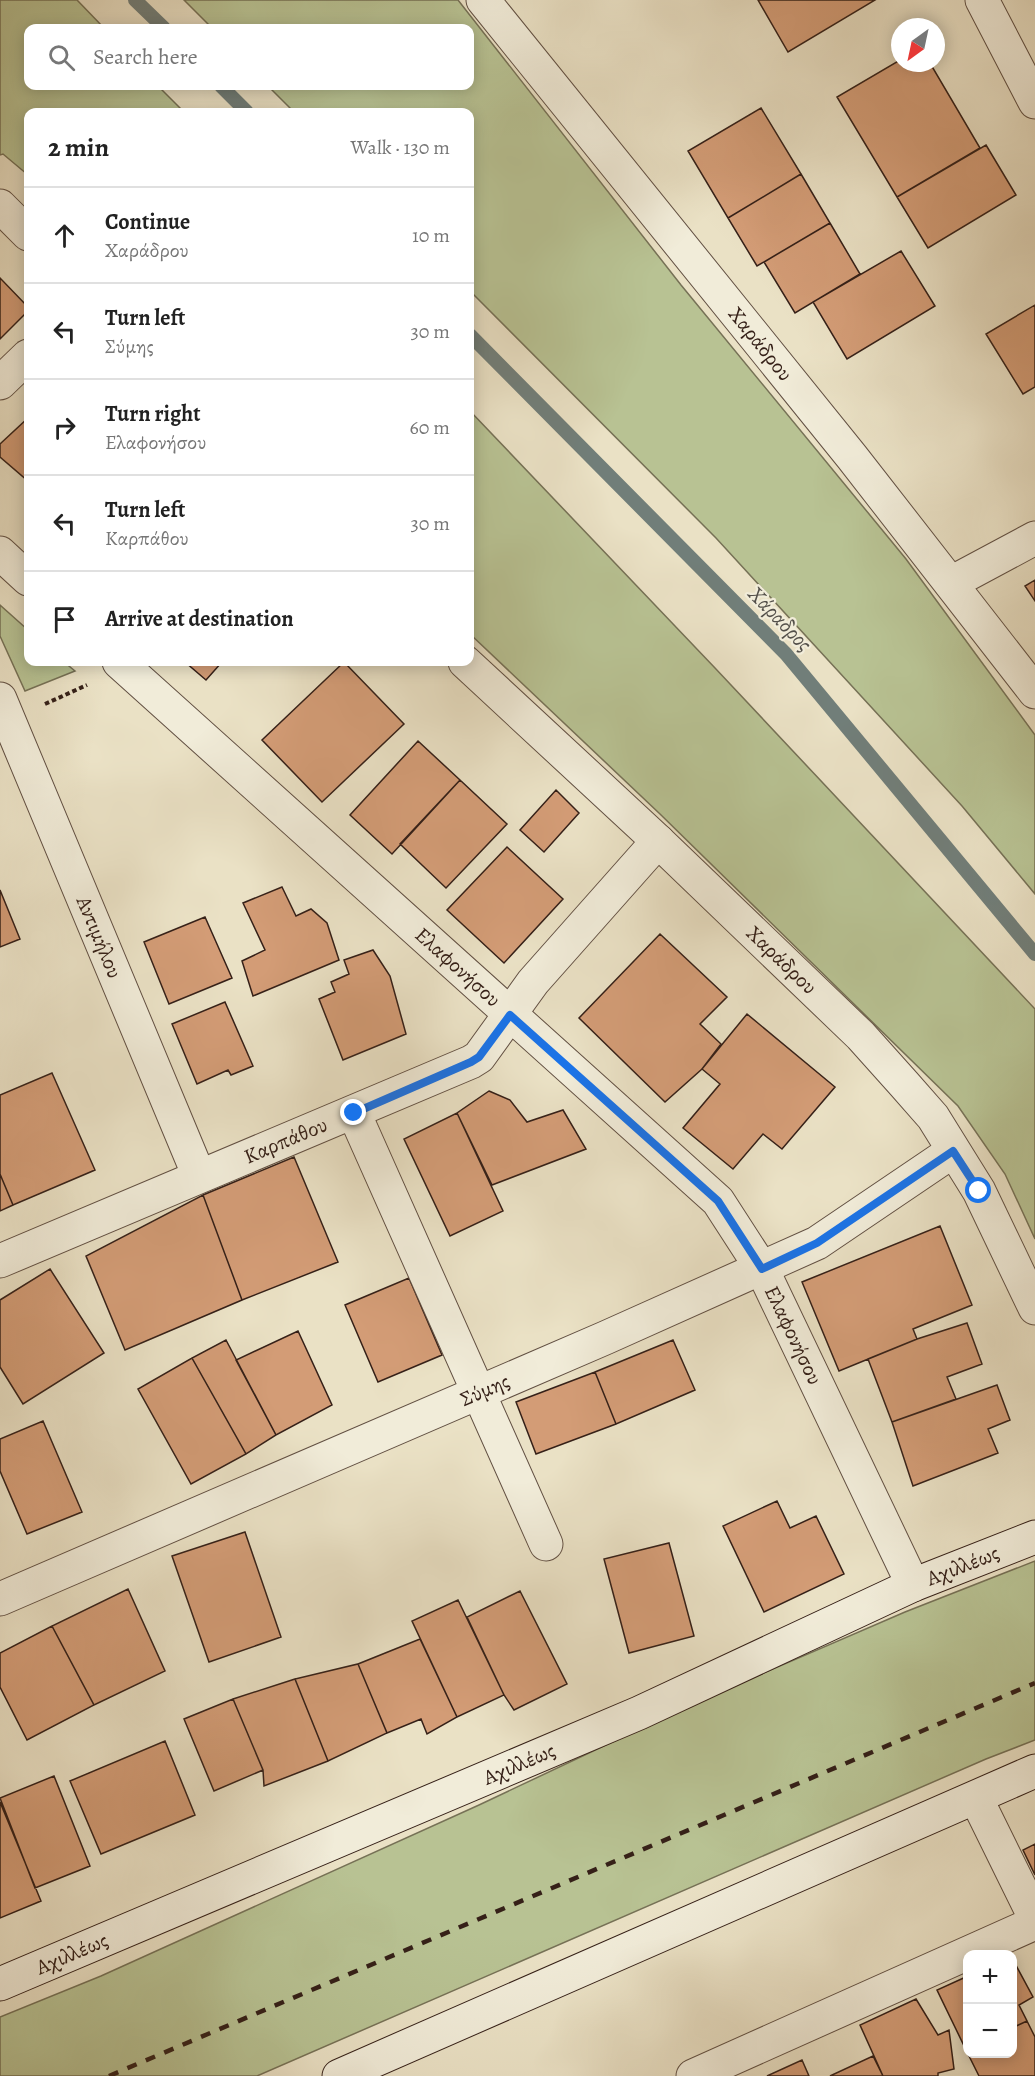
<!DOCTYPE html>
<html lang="en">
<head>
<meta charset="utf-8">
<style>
	body { margin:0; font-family:Alegreya,serif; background:#f2f2f2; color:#222 }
	.controls { position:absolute; right:18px; bottom:18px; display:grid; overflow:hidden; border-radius:12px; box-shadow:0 3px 15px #0003 }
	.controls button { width:54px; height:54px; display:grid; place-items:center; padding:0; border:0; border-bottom:2px solid #e0e0e0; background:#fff; color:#222; font:30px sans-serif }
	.compass { position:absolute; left:891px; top:18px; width:54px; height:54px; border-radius:50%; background:#fff; box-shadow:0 3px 15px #0003; rotate:213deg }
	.stop { position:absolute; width:18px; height:18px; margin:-14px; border:4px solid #1a73e8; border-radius:50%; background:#fff }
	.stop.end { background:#1a73e8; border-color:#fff; box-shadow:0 2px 6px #0008 }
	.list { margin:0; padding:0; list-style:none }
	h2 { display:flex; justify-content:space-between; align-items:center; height:78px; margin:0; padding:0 24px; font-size:26px }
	h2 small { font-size:20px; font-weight:400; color:#767676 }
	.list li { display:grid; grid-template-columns:39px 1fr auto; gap:18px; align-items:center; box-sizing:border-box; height:96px; padding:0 24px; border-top:2px solid #e0e0e0 }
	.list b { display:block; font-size:22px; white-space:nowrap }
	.list p { margin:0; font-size:20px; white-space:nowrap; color:#767676 }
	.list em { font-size:20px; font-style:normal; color:#767676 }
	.icon { flex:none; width:33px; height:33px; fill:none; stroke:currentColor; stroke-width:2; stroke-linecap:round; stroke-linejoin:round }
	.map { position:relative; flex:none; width:1035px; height:2076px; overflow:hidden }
	.search { position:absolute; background:#fff; box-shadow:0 3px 15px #0003; left:24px; top:24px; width:450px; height:66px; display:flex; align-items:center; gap:15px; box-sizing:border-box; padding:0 21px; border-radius:12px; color:#767676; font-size:22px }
	.panel { position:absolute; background:#fff; box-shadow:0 3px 15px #0003; left:24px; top:108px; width:450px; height:558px; border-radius:12px }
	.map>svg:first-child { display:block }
	.green { fill:#b8c293; stroke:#767156; stroke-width:1.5 }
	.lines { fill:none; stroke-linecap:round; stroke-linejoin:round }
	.stream { stroke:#717e79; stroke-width:14 }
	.building { fill:#d39c76; stroke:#352018; stroke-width:1.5 }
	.street-casing { stroke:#625043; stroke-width:35 }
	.secondary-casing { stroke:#352018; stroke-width:35 }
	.path { stroke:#352018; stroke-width:4; stroke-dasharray:4.5 3; stroke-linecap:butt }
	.street { stroke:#f1ecd9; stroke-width:33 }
	.secondary { stroke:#f1ecd9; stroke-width:33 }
	.rail { stroke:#352018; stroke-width:4.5; stroke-dasharray:10 10; stroke-linecap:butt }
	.route { stroke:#1a73e8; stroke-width:8 }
	.labels { text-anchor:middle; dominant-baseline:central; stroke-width:4.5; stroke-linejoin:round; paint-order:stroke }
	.street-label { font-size:21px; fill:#352018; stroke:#f1ecd9 }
	.water-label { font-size:22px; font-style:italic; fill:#534f49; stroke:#f1ecd9 }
</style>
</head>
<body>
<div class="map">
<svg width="1035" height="2076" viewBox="0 0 1035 2076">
	<rect width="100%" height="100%" fill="#eae1c5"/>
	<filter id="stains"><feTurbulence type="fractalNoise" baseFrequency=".00333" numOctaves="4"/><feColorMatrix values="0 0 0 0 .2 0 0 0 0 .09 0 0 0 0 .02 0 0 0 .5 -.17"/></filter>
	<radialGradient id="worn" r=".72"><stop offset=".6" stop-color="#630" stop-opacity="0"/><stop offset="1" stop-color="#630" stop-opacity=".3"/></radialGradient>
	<path class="green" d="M0 0H77L104 28H28V86H158L184 112H28V175L3 154 0 155Z
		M184 0H458L681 285 906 559 1035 735V894L962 806 716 538 470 291V112H294L268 86H470V28H212Z
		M470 411 715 668 1035 1009V1239L1005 1174 958 1106 660 814 470 634Z
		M0 605 28 630V662H64L75 671 25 691 0 636Z
		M1035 1561V1740L986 1759 257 2076H0V2017L101 1976 479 1805 699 1701 905 1612Z"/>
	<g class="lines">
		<path class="stream" d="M135 0 164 28
			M221 86 247 112
			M470 335 786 654 1035 954"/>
	</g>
	<path class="building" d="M758 0H875L788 52Z
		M900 60V63H930L980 148 897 197 837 97Z
		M761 108 801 174 728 218 688 151Z
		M986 145 1016 195 928 248 897 197Z
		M801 174 830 223 757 266 728 218Z
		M830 223 860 274 795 313 764 262Z
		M901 251 935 306 847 359 813 302Z
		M0 278 28 307V311L0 339Z
		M1035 305V387L1023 394 986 334Z
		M28 418V481L0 457V444Z
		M1035 580V601L1025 586Z
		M185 662H222L206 680Z
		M344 662 404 724 322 802 262 740Z
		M418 741 460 780 392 854 350 815Z
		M460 780 507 824 446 888 400 844Z
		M556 790 579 813 544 852 520 830Z
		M507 847 563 899 504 963 447 910Z
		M282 887 296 916 311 909 327 923 339 960 253 996 242 961 265 950 243 903Z
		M0 890 20 939 0 947Z
		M205 917 232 978 169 1004 144 942Z
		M660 934 727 997 700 1024 721 1044 702 1069 665 1102 579 1018Z
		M373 950 390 976 406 1034 343 1060 319 999 335 992 331 982 349 974 344 960Z
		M225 1002 253 1066 231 1075 228 1070 197 1084 172 1024Z
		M747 1014 835 1087 782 1149 763 1134 733 1169 683 1128 720 1084 702 1069Z
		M52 1073 95 1170 13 1205 0 1174V1095Z
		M489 1091 510 1100 527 1122 563 1110 586 1149 492 1185 457 1113Z
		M457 1113 503 1211 450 1236 404 1139Z
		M294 1157 338 1262 242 1300 203 1195Z
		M0 1174 13 1205 0 1211Z
		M203 1195 242 1300 125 1350 86 1256Z
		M940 1226 972 1305 913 1329 917 1339 839 1371 802 1282Z
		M50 1269 104 1353 23 1404 0 1367V1300Z
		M409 1278 442 1355 378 1382 345 1305Z
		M967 1323 982 1364 947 1377 956 1399 892 1422 868 1359 917 1339Z
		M298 1331 332 1405 276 1435 236 1360Z
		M226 1340 276 1435 246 1454 192 1358Z
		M673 1340 695 1390 616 1424 595 1372Z
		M192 1358 246 1454 191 1484 138 1389Z
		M595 1372 616 1424 536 1454 516 1402Z
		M997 1385 1010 1420 988 1429 998 1453 913 1486 892 1422Z
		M43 1421 82 1512 27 1534 0 1471V1439Z
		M777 1501 790 1528 816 1516 844 1574 764 1612 723 1526Z
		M245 1532 281 1637 209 1662 172 1556Z
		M669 1543 694 1636 629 1653 604 1559Z
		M128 1589 165 1671 94 1705 52 1626Z
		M520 1591 567 1684 514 1710 504 1695 467 1617Z
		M458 1600 504 1695 457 1717 412 1621Z
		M52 1626 94 1705 27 1740 0 1687V1653Z
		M420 1639 457 1717 427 1734 421 1719 387 1733 358 1664Z
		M358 1664 387 1733 328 1761 295 1679Z
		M295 1679 328 1761 264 1786 263 1770 233 1699Z
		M233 1699 263 1770 214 1791 184 1719Z
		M165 1741 195 1815 101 1854 70 1781Z
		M54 1776 90 1866 35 1888 0 1798Z
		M0 1802 41 1901 0 1918Z
		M1035 1844V1875L1023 1850Z
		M1012 1958 1033 1997 1019 2005 1027 2021 1012 2028Z
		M968 1976V2051L967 2052 937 1990Z
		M916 1999 938 2035 949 2030 954 2069 938 2073V2076H883L860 2025Z
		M1027 2021 1035 2037V2076H979L968 2054H1012V2028Z
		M873 2056 883 2076H830Z
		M802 2060 809 2076H767Z"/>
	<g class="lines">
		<defs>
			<g id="street">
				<path id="s1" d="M483 0 852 457 1035 692"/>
				<path d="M982 0 1035 102"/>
				<path d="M0 206 28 234"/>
				<path d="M0 383 28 356"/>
				<path d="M0 553 28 579"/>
				<path d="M951 583 1035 538"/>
				<path id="s2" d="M119 662 718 1201 762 1269 913 1585"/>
				<path id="s3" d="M465 662 658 841 861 1036 904 1084 933 1117 979 1191 1035 1308"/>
				<path id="s4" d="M0 699 199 1176"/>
				<path d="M354 1113 546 1544"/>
				<path id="s5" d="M0 1261 471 1062 479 1057 533 982 658 841"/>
				<path id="s6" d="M0 1599 605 1338 817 1243 953 1151"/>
				<path d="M976 1798 1035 1918"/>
				<path d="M693 2076 1035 1923"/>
			</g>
			<g id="secondary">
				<path id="s7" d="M0 1984 639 1713 913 1585 1035 1537"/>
				<path d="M339 2076 1035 1771"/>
			</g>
		</defs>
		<use href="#street" class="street-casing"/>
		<use href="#secondary" class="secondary-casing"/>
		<path class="path" d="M45 704 87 685"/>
		<use href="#street" class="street"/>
		<use href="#secondary" class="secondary"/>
		<path class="rail" d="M109 2076 1035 1683"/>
	</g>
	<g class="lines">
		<path class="route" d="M354 1113 471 1062 479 1057 510 1015 718 1201 762 1269 817 1243 953 1151 979 1191"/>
	</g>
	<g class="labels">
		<g class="street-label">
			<text stroke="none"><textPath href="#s1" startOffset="442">Χαράδρου</textPath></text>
			<text stroke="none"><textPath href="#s4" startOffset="258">Αντιμήλου</textPath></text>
			<text stroke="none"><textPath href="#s3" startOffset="435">Χαράδρου</textPath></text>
			<text stroke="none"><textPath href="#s2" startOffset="456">Ελαφονήσου</textPath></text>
			<text stroke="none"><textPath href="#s5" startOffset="310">Καρπάθου</textPath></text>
			<text stroke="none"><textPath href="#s2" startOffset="960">Ελαφονήσου</textPath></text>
			<text stroke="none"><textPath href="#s6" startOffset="528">Σύμης</textPath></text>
			<text stroke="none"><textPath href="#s7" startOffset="1050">Αχιλλέως</textPath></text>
			<text stroke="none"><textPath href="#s7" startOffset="564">Αχιλλέως</textPath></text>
			<text stroke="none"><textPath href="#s7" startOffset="78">Αχιλλέως</textPath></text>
		</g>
		<g class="water-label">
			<text transform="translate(780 619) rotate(46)">Χάραδρος</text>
		</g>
	</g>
	<rect width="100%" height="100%" filter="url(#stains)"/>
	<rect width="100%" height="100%" fill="url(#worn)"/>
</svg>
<div class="controls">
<button>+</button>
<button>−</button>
</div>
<svg class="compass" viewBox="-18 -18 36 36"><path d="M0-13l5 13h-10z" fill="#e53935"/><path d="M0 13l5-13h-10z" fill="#767676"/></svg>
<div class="stop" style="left:979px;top:1191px"></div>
<div class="stop end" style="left:354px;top:1113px"></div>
<div class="search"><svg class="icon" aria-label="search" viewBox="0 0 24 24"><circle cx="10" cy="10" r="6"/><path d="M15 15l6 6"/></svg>Search here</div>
<section class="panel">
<h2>2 min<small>Walk · 130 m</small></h2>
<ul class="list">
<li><svg class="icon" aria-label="ahead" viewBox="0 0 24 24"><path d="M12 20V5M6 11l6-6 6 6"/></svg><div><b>Continue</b><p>Χαράδρου</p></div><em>10 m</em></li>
<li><svg class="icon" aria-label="left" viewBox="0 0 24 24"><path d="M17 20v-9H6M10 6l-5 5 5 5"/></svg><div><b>Turn left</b><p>Σύμης</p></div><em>30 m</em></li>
<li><svg class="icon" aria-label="right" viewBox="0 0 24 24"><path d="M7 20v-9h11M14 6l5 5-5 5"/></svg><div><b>Turn right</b><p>Ελαφονήσου</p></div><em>60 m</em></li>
<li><svg class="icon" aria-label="left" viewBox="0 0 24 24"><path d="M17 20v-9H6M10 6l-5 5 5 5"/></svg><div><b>Turn left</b><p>Καρπάθου</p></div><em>30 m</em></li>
<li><svg class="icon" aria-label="arrive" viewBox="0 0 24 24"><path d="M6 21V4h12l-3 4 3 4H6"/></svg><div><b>Arrive at destination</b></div></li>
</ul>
</section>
</div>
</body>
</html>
